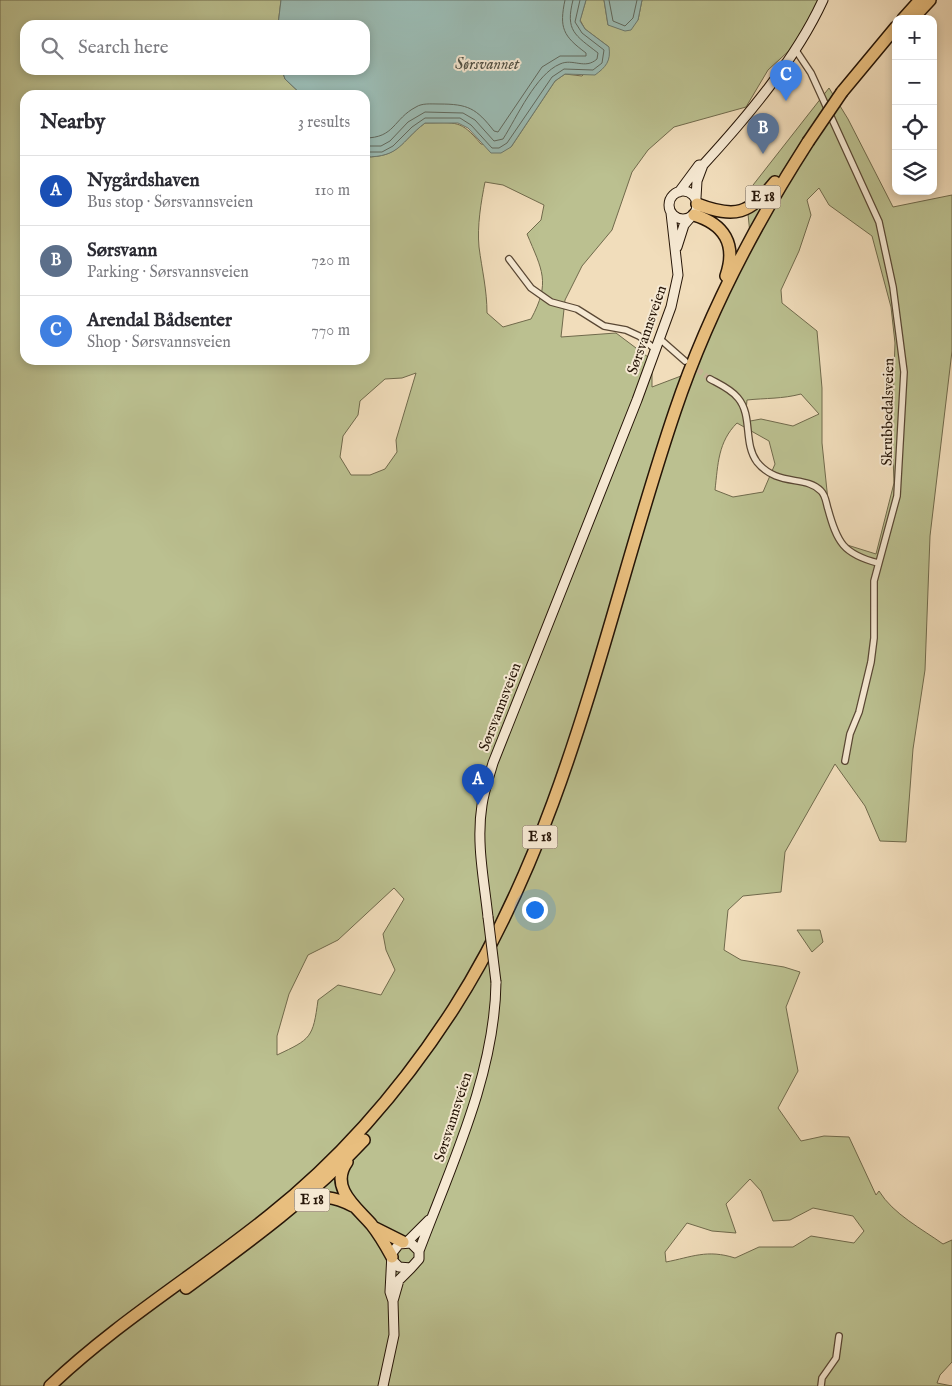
<!DOCTYPE html>
<html lang="en">
<head>
<meta charset="utf-8">
<style>
	body { margin:0; font-family:"IM FELL English",serif; background:#f2f2f3; color:#2b2b33 }
	.controls { position:absolute; right:15px; top:15px; display:grid; overflow:hidden; border-radius:10px; box-shadow:0 2px 8px #0003 }
	.controls button { width:45px; height:45px; display:grid; place-items:center; padding:0; border:0; border-bottom:1px solid #e1e1e2; background:#fff; color:#2b2b33; font:25px sans-serif }
	.you { position:absolute; left:534px; top:909px; width:18px; height:18px; margin:-12px; border:4px solid #fff; border-radius:50%; background:#1a73e8; box-shadow:0 0 0 8px #1a73e833 }
	.badge { display:grid; place-items:center; width:32px; height:32px; border-radius:50%; background:#ea580c; color:#fff; font-size:16px; font-weight:700 }
	.pin { position:absolute; translate:-50% -41px; filter:drop-shadow(0 1px 2px #0008) }
	.pin::after { content:''; position:absolute; top:26px; width:18px; height:15px; background:inherit; clip-path:polygon(0 0,100% 0,50% 100%) }
	.list { margin:0; padding:0; list-style:none }
	h2 { display:flex; justify-content:space-between; align-items:center; height:65px; margin:0; padding:0 20px; font-size:21px }
	h2 small { font-size:16px; font-weight:400; color:#7c7c81 }
	.list li { display:grid; grid-template-columns:32px 1fr auto; gap:15px; align-items:center; box-sizing:border-box; height:70px; padding:0 20px; border-top:1px solid #e1e1e2 }
	.list b { display:block; font-size:19px; white-space:nowrap }
	.list p { margin:0; font-size:16px; white-space:nowrap; color:#7c7c81 }
	.list em { font-size:16px; font-style:normal; color:#7c7c81 }
	.icon { flex:none; width:28px; height:28px; fill:none; stroke:currentColor; stroke-width:2; stroke-linecap:round; stroke-linejoin:round }
	.map { position:relative; flex:none; width:952px; height:1386px; overflow:hidden }
	.search { position:absolute; background:#fff; box-shadow:0 2px 8px #0003; left:20px; top:20px; width:350px; height:55px; display:flex; align-items:center; gap:12px; box-sizing:border-box; padding:0 18px; border-radius:15px; color:#7c7c81; font-size:19px }
	.panel { position:absolute; background:#fff; box-shadow:0 2px 8px #0003; left:20px; top:90px; width:350px; height:275px; border-radius:15px }
	.map>svg:first-child { display:block }
	.green { fill:#bbc090; stroke:#706a4c; fill-rule:evenodd }
	.water { fill:#9bbbb3; stroke:#6c796e }
	.lines { fill:none; stroke-linecap:round; stroke-linejoin:round }
	.shore { stroke:#60685d; stroke-width:1 }
	.street-tunnel { stroke:#c8b597; stroke-width:5.5; stroke-dasharray:5.5 3; stroke-linecap:butt }
	.street-casing { stroke:#594734; stroke-width:8 }
	.secondary-casing { stroke:#261507; stroke-width:11 }
	.highway-casing { stroke:#261507; stroke-width:14 }
	.street { stroke:#f6e9d3; stroke-width:5.5 }
	.secondary { stroke:#f6e9d3; stroke-width:9 }
	.highway { stroke:#e8be7e; stroke-width:11 }
	.secondary-bridge-casing { stroke:#261507; stroke-width:11; stroke-linecap:butt }
	.highway-bridge-casing { stroke:#261507; stroke-width:14; stroke-linecap:butt }
	.secondary-bridge { stroke:#f6e9d3; stroke-width:9 }
	.highway-bridge { stroke:#e8be7e; stroke-width:11 }
	.labels { text-anchor:middle; dominant-baseline:central; stroke-width:4; stroke-linejoin:round; paint-order:stroke }
	.shield { fill:#f6e9d3; stroke:#645544; stroke-width:1 }
	.shield-label { font-size:14px; font-weight:bold; fill:#261507 }
	.street-label { font-size:15px; fill:#261507; stroke:#f6e9d3 }
	.water-label { font-size:16px; font-style:italic; fill:#4f4f43; stroke:#f6e9d3 }
</style>
</head>
<body>
<div class="map">
<svg width="952" height="1386" viewBox="0 0 952 1386">
	<rect width="100%" height="100%" fill="#f1ddbb"/>
	<filter id="stains"><feTurbulence type="fractalNoise" baseFrequency=".004" numOctaves="4"/><feColorMatrix values="0 0 0 0 .2 0 0 0 0 .09 0 0 0 0 .02 0 0 0 .5 -.17"/></filter>
	<radialGradient id="worn" r=".72"><stop offset=".6" stop-color="#630" stop-opacity="0"/><stop offset="1" stop-color="#630" stop-opacity=".3"/></radialGradient>
	<path class="green" d="M0 0H281L278 25H25V70H282L285 79 302 95H25V360H365V157C400 157 400 142 425 123 457 123 460 119 481 144L511 147 555 81 565 74 582 76 609 47 585 29 580 20 586 0H604L608 25 638 20 642 0H820L805 36 768 70 746 107 674 127 648 150 632 172 612 230 582 266 565 300 561 337 616 333 652 360V387L681 376 700 349 750 234 746 194 829 88 848 119 893 207 952 195V351L930 536 925 670 913 749 906 842 880 841 865 806 835 764 785 852 781 892 743 896 728 910 724 950 741 960 784 967 800 972 786 1007 798 1071 778 1108 801 1141 824 1136 849 1137 876 1195 879 1191C893 1214 922 1229 943 1244L952 1240V1362L940 1375 937 1383 952 1386H0ZM485 182 503 185 544 205 541 220 527 234C542 270 551 282 531 319L503 327 487 313C487 290 482 270 479 247 477 226 481 202 485 182ZM819 188 829 205 872 236 891 307 895 343 892 429 894 483 876 554 844 544 829 510 822 443V388L817 331 782 303 781 290 799 251 811 215 807 200ZM416 373 396 440 397 452 385 469 370 475H351L340 457 343 436 358 415 360 401 385 379 402 378ZM801 394 819 414 793 426 761 419 745 422 747 400C766 398 782 399 801 394ZM737 423 769 441 775 464 763 492 733 497 715 490C718 464 718 442 737 423ZM394 888 404 899 383 934 386 950 395 970 381 995 338 985 318 1000C313 1038 311 1039 277 1055V1036L289 994 308 955 338 940ZM750 1179 761 1191 773 1221 790 1220 813 1208 853 1216 864 1231 854 1243 811 1236 793 1247H759L735 1258C707 1249 692 1257 666 1262L665 1252 687 1223 712 1231 736 1233 726 1204Z
		M797 930H820L823 942 812 952Z"/>
	<path class="water" d="M281 0H586L580 21 585 29 609 47C611 61 606 67 595 75L565 74 555 81 511 147 501 153H491L468 128 458 123H425C400 142 401 157 365 157V95H302L285 79 282 70H365V25H278Z
		M604 0H642L638 20 631 30 625 31 608 25Z"/>
	<g class="lines">
		<path class="shore" d="M609 0 613 21 625 26 633 18 637 0
			M365 138C395 138 393 119 416 107 422 103 431 104 439 104 468 104 476 108 494 131L498 132 542 67 560 56H586V53C563 36 559 28 565 0
			M365 146H381L390 141 408 122 425 112 463 113 475 120 494 141 503 139C517 117 536 74 560 64 573 58 585 70 597 59L598 53C575 35 565 31 573 0
			M365 152H382L393 146 412 127 425 118H460L471 125 492 148H499L507 143 552 77 564 69 593 70 602 63 604 50 582 33 575 22 580 0"/>
		<path class="street-tunnel" d="M691 365 710 379"/>
		<defs>
			<path id="street" d="M795 49 811 73 879 222 893 287 904 372 897 496 874 581V638L871 662 859 712 850 734 845 761
				M509 259 531 288 551 302 577 309 604 326 626 330 639 336 656 350
				M660 339 685 361
				M710 379C719 384 731 389 738 398 753 416 743 443 757 462 777 487 806 475 821 491 826 496 826 503 828 509 837 542 843 554 878 563
				M821 1386 822 1378 836 1358 839 1336"/>
			<path id="secondary" d="M669 205a14 14 0 1 1 28 0a14 14 0 1 1-28 0Z
				M679 192 699 165H703C747 117 796 59 823 0
				M696 198 697 181 703 165
				M677 247 684 225 690 218
				M488 917C484 880 476 842 482 805 484 791 489 777 493 763L637 400 671 307 678 275 671 213
				M407 1242 429 1220
				M419 1251C451 1166 495 1074 496 982
				M393 1301 399 1280 411 1268
				M383 1386 394 1335 393 1301 390 1292 392 1253 399 1244 411 1243 419 1251V1259L411 1268 399 1267 393 1261"/>
			<path id="highway" d="M917 14 930 0
				M903 19 920 0
				M842 92 896 27
				M697 204C736 219 749 214 775 182
				M694 215C724 224 737 244 726 276
				M347 1162C329 1187 356 1207 371 1224 379 1234 386 1246 392 1257
				M302 1205C320 1193 335 1197 353 1206
				M375 1228 403 1242
				M186 1288C249 1242 311 1197 364 1140
				M50 1386C117 1322 198 1273 270 1215 343 1157 403 1087 454 1008 569 828 607 611 675 411 707 316 754 226 808 142"/>
		</defs>
		<use href="#street" class="street-casing"/>
		<use href="#secondary" class="secondary-casing"/>
		<use href="#highway" class="highway-casing"/>
		<use href="#street" class="street"/>
		<use href="#secondary" class="secondary"/>
		<use href="#highway" class="highway"/>
		<defs>
			<path id="secondary-bridge" d="M488 917 496 982"/>
			<path id="highway-bridge" d="M808 142 842 92"/>
		</defs>
		<use href="#secondary-bridge" class="secondary-bridge-casing"/>
		<use href="#highway-bridge" class="highway-bridge-casing"/>
		<use href="#secondary-bridge" class="secondary-bridge"/>
		<use href="#highway-bridge" class="highway-bridge"/>
	</g>
	<g class="labels">
		<g class="shield">
			<rect x="745.5" y="185.5" width="35" height="23" rx="4"/>
			<rect x="522.5" y="825.5" width="35" height="23" rx="4"/>
			<rect x="294.5" y="1188.5" width="35" height="23" rx="4"/>
		</g>
		<g class="shield-label">
			<text x="763" y="197">E 18</text>
			<text x="540" y="837">E 18</text>
			<text x="312" y="1200">E 18</text>
		</g>
		<g class="street-label">
			<text transform="translate(647 330) rotate(-71)">Sørsvannsveien</text>
			<text transform="translate(888 412) rotate(-89)">Skrubbedalsveien</text>
			<text transform="translate(500 707) rotate(-69)">Sørsvannsveien</text>
			<text transform="translate(453 1117) rotate(-72)">Sørsvannsveien</text>
		</g>
		<g class="water-label">
			<text x="487" y="65">Sørsvannet</text>
		</g>
	</g>
	<rect width="100%" height="100%" filter="url(#stains)"/>
	<rect width="100%" height="100%" fill="url(#worn)"/>
</svg>
<div class="controls">
<button>+</button>
<button>−</button>
<button><svg class="icon" aria-label="locate" viewBox="0 0 24 24"><circle cx="12" cy="12" r="6"/><path d="M12 2v4M12 18v4M2 12h4M18 12h4"/></svg></button>
<button><svg class="icon" aria-label="layers" viewBox="0 0 24 24"><path d="M12 4l9 5-9 5-9-5zM3 14l9 5 9-5"/></svg></button>
</div>
<div class="you"></div>
<div class="pin badge" style="left:478px;top:805px;background:#1a4fb4">A</div>
<div class="pin badge" style="left:763px;top:154px;background:#5c6f8a">B</div>
<div class="pin badge" style="left:786px;top:101px;background:#3f7fe0">C</div>
<div class="search"><svg class="icon" aria-label="search" viewBox="0 0 24 24"><circle cx="10" cy="10" r="6"/><path d="M15 15l6 6"/></svg>Search here</div>
<section class="panel">
<h2>Nearby<small>3 results</small></h2>
<ul class="list">
<li><span class="badge" style="background:#1a4fb4">A</span><div><b>Nygårdshaven</b><p>Bus stop · Sørsvannsveien</p></div><em>110 m</em></li>
<li><span class="badge" style="background:#5c6f8a">B</span><div><b>Sørsvann</b><p>Parking · Sørsvannsveien</p></div><em>720 m</em></li>
<li><span class="badge" style="background:#3f7fe0">C</span><div><b>Arendal Bådsenter</b><p>Shop · Sørsvannsveien</p></div><em>770 m</em></li>
</ul>
</section>
</div>
</body>
</html>
